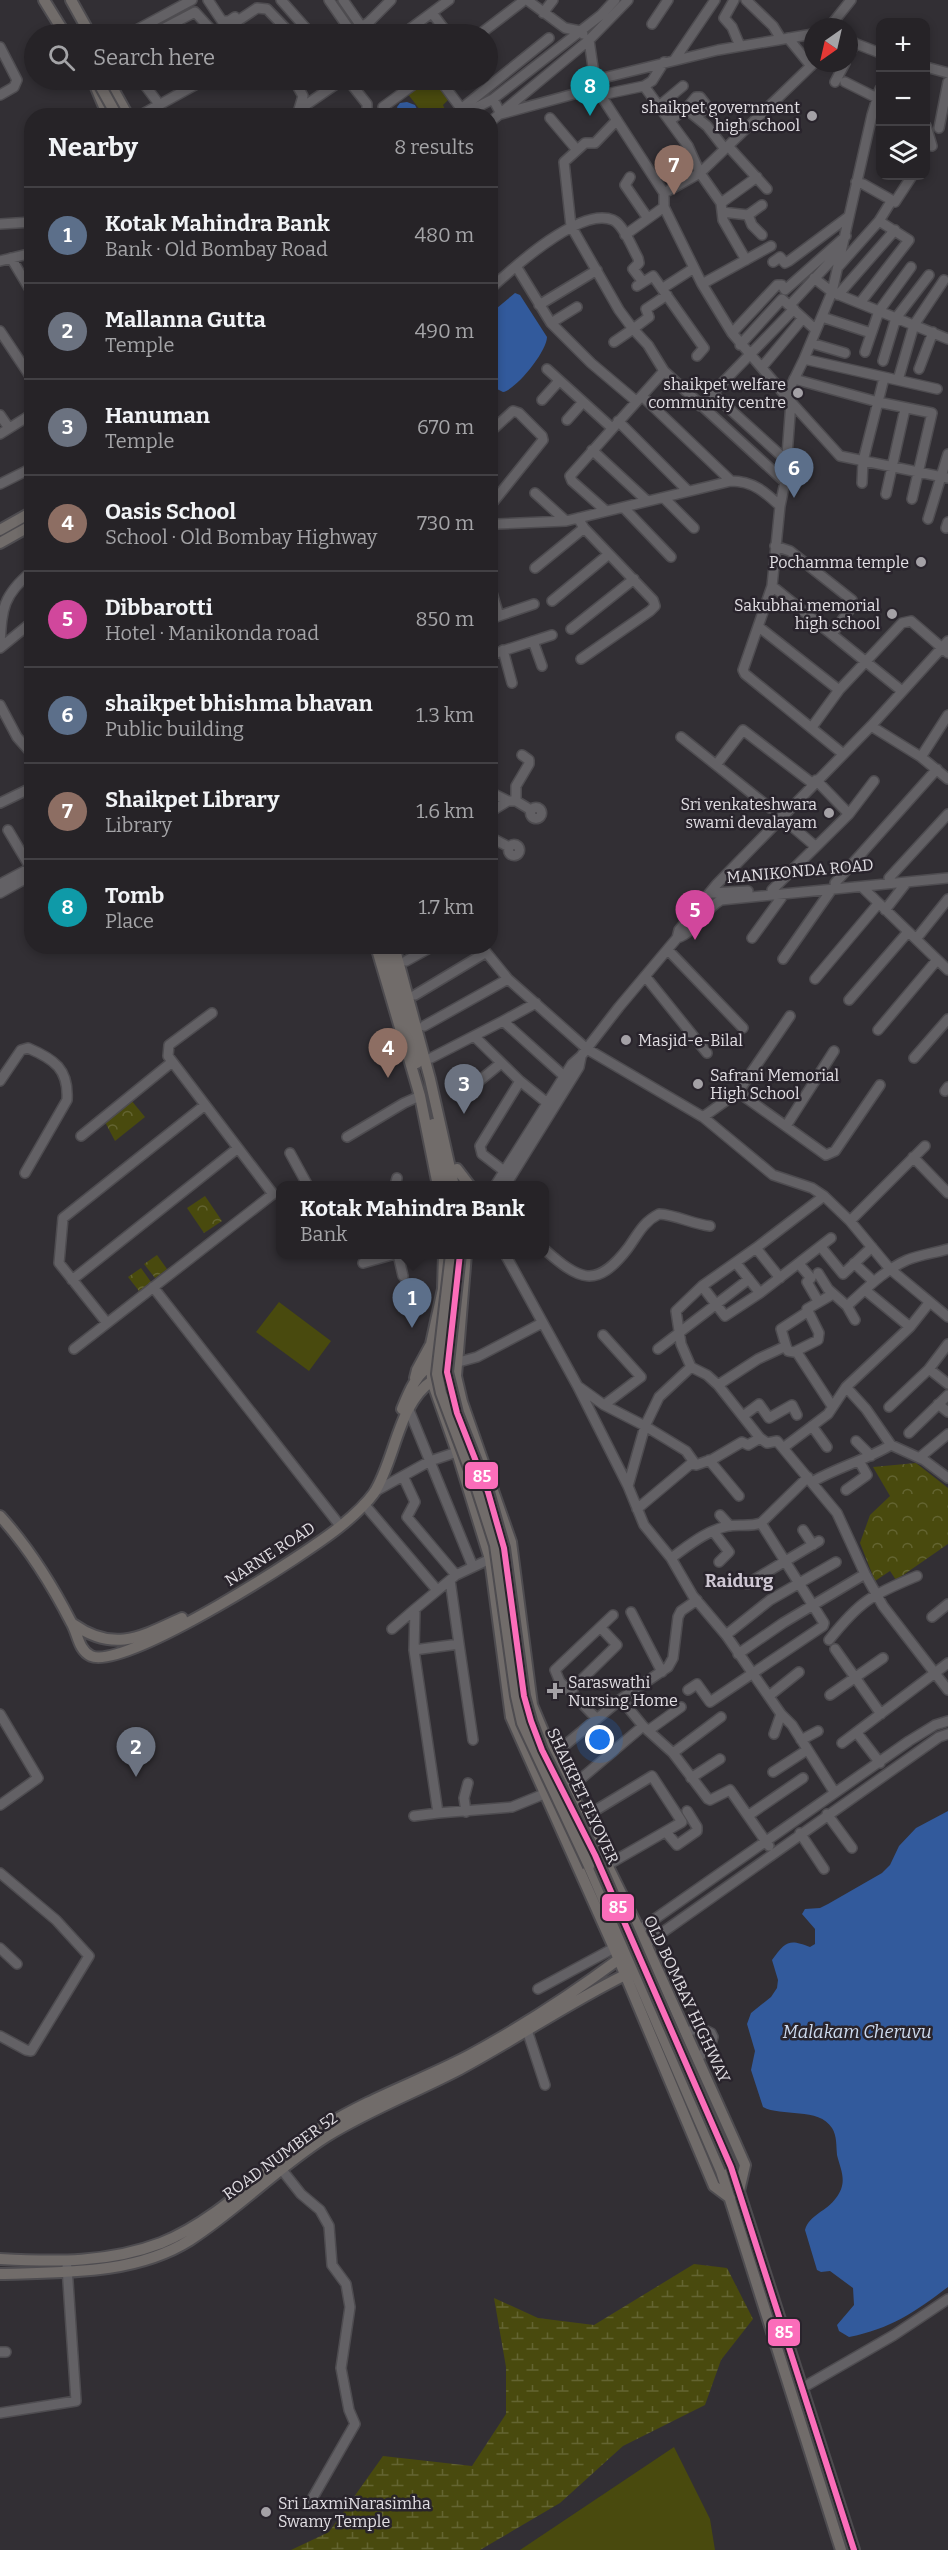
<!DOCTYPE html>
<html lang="en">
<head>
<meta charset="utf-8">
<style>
	body { margin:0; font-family:Bitter,serif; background:#322f33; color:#f1f3f6 }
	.controls { position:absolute; right:18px; top:18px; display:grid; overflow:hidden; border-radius:12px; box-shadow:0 3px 9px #0003 }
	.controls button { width:54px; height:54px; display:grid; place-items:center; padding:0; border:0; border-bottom:2px solid #424044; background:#262327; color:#f1f3f6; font:30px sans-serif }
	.compass { position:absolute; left:804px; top:18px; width:54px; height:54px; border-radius:50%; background:#262327; box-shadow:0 3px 9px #0003; rotate:214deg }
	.you { position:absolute; left:600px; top:1740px; width:21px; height:21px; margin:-15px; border:4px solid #fff; border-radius:50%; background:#1a73e8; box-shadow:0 0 0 9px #1a73e833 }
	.badge { display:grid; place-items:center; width:39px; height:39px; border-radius:50%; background:#a4a1a6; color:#fff; font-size:20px; font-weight:700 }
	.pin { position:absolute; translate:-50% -50px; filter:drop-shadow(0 2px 3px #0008) }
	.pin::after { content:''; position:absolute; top:32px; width:21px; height:18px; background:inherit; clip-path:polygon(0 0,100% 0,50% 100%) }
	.popup { position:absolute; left:276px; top:1181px; width:273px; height:78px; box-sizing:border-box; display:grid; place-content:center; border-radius:12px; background:#262327; filter:drop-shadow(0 2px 4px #0005); font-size:20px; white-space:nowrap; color:#a4a4a7 }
	.popup b { font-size:22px; color:#f1f3f6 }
	.popup::after { content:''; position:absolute; left:50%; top:100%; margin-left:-12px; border:12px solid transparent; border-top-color:#262327 }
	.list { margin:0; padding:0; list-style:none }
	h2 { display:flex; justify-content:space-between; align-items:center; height:78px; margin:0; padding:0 24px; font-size:26px }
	h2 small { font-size:20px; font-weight:400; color:#a4a4a7 }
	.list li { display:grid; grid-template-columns:39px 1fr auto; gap:18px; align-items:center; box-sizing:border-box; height:96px; padding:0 24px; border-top:2px solid #424044 }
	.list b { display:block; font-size:22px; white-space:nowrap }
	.list p { margin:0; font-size:20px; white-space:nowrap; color:#a4a4a7 }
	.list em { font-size:20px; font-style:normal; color:#a4a4a7 }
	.icon { flex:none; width:33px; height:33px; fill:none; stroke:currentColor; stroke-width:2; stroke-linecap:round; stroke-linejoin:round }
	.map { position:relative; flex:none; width:948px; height:2550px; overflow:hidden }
	.search { position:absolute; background:#262327; box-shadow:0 3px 9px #0003; left:24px; top:24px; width:474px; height:66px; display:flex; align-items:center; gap:15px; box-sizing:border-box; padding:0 21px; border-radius:33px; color:#a4a4a7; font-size:22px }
	.panel { position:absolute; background:#262327; box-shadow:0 3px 9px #0003; left:24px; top:108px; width:474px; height:846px; border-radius:24px }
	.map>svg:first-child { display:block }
	.grass { fill:#494a0e }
	.wetland { fill:url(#wetland-marsh) }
	.park { fill:url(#park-crowns) }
	.water { fill:#325a9c }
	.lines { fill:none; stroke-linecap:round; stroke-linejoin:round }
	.minor-casing { stroke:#4e4c50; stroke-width:12 }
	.major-casing { stroke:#4e4c50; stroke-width:14 }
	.minor { stroke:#636165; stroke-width:9 }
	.major { stroke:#716c6a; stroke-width:10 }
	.major-bridge-casing { stroke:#4e4c50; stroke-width:14; stroke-linecap:butt }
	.major-bridge { stroke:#716c6a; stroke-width:10 }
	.bus-1-casing { stroke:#29242c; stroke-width:10 }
	.bus-1 { stroke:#fb6dba; stroke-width:6 }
	.poi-dot { fill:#a4a1a6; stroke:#29242c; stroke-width:2 }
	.labels { text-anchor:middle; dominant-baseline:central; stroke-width:5; stroke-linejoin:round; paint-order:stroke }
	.poi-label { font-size:16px; fill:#e1dee3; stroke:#29242c; text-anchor:end }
	.street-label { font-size:16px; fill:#e1dee3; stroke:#29242c }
	.neighbourhood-label { font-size:18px; font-weight:bold; fill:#cec7d3; stroke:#29242c }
	.water-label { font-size:18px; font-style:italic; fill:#cddaee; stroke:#29242c }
	.line-badge { stroke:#29242c; stroke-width:2 }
	.badge-label { font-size:16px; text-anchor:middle; font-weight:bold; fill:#fff }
</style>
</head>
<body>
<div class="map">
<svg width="948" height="2550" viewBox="0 0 948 2550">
	<defs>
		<pattern id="wetland-marsh" width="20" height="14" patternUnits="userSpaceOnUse" patternTransform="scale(1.5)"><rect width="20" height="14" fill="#494a0e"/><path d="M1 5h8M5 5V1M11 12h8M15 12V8" fill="none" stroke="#636431"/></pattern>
		<pattern id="park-crowns" width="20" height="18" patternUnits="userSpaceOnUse" patternTransform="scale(1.5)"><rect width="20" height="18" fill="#494a0e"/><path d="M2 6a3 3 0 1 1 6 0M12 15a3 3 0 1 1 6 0" fill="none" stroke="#636431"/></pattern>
	</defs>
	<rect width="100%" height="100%" fill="#322f34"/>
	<path class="grass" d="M426 80H434L449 99 443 105 447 114 424 115 407 93Z
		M279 1302 331 1341 309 1371 256 1332Z
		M674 2447 710 2519 715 2550H520Z"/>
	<path class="wetland" d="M694 2264 727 2268 753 2319 721 2360 705 2405 623 2446 560 2503 480 2550H291L329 2532 383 2456 472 2466 506 2414V2367L494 2298 538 2318 594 2325Z"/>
	<path class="park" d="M131 1100 145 1117 115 1141 105 1122Z
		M205 1196 222 1221 204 1233 187 1208Z
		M157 1255 167 1269 155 1278 144 1264Z
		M141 1268 151 1282 139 1291 128 1277Z
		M916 1463 948 1488V1544L896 1580 890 1571 875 1581 860 1543 870 1515 890 1496 873 1467Z"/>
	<path class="water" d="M407 102 415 105 420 115H400L397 107 400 103Z
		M515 293 520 295 547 337C547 351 517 389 503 392L491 386V313Z
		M948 1811V2287C915 2312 890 2329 849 2337L839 2331 837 2325 854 2305 853 2288 830 2271 821 2272 817 2270 805 2230C809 2215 827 2211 836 2198 848 2182 841 2171 837 2155 836 2145 837 2136 832 2128 819 2107 781 2117 763 2107L751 2070 755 2051 747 2024 751 2013 771 1997 777 1988 778 1980 772 1960C786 1941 789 1939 810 1947L815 1944V1929L802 1914 805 1909 820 1908 828 1904 882 1873 890 1865 899 1846 916 1828Z"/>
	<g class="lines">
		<defs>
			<path id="minor" d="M208 0 222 21H229L235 17
				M281 0 311 34
				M329 0 352 33
				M343 0 361 26
				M527 0 565 28 580 31 583 34
				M734 0 724 18 732 27 740 46
				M746 0 773 26 781 39
				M432 13 448 34
				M543 13 553 0
				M652 24 668 0
				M831 25 851 0
				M129 34 192 0
				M153 34 195 12 215 34
				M218 34 257 8 267 9 291 34
				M350 34 369 22 391 0
				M403 34 449 0
				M480 34 522 2
				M788 38 811 66
				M849 41 880 53
				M0 47 17 80 14 87 0 95
				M849 55 855 43
				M675 59 715 0
				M926 67 948 73
				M141 80 156 100
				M294 80 303 96 297 116
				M348 80 367 104V112L365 116
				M440 80 460 107
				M595 80 718 50 813 34
				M835 82 845 63
				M845 82 877 98
				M644 86 688 146 700 173 721 203 723 220 746 260
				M601 95 644 86 652 81 664 62
				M493 99 501 114 596 88
				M659 106 683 86
				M383 107 420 80
				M300 109 342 80
				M461 109 549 38
				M686 109 696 97H700L707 106 697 117
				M139 116 204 80
				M460 116 493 99 601 15 615 0
				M550 118 577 150
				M670 120 686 109 707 126 725 149
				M490 122 589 40 628 0
				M926 126 932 146
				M939 128 948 82
				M728 146 767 189
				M630 177 625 185 647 217
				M856 182 863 184 895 202 912 176
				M664 193 700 173 814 63
				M721 203 757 177
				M722 212 748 215
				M748 215 752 225 762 235
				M748 215 762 205
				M0 224 32 222
				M625 235 664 207
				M11 258 32 293
				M0 261 32 253
				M773 262 780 257 785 263 789 261 848 217
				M516 266 551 323 591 363 636 401
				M839 266 879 221 892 200
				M814 278 832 292 948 339
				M702 284 771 246
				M637 286 653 276 704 348 697 356
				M663 288 694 268
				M490 289C513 268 580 206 613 220 624 225 632 248 638 258L639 263 633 269 643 282
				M838 295 895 230
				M860 303 909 240 879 221
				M539 305 597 270
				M790 305 841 250
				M822 317 871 333
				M551 323 577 307
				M0 331 32 379
				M732 333 777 285H782L785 290 846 236
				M614 342 633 329 619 310 571 226 564 162 585 143H595L617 120
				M811 343 845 353
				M740 345 782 299 816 330
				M865 352 879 311 911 267
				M804 359 937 389
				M883 361 896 318 929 275
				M762 367 803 318
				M547 369 612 428
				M919 369 933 332
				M664 371 648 345 633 329 649 317 646 309 667 295
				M794 379 878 402 932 413 912 499
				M898 380 914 325 944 280
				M712 393 787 461
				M642 396 731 481
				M786 396 804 359 832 292 872 115 880 89
				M542 400 559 381
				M791 402 840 456 948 478
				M700 406 794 309
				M0 415 9 428
				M567 420 583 402
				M618 421 688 491
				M490 432 513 411 519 413 542 436 543 440 490 506
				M0 434 32 414
				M592 450 646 500
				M862 483 863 461 884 378
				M0 484 32 468
				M535 493 566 521
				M886 494 905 409
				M664 498 694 528
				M780 506 772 586 743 670 745 674 842 753
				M624 508 671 557
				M606 511 572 481 570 476 664 371 785 482
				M578 518 584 528 653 600 655 606 650 611 581 659
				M928 519 948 454
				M490 522 497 524 566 521 731 481C753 481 765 492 780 506L785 482 791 402 732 333 702 284 664 207V193L596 88 589 40
				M946 528 948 522
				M775 546 790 551 852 600 853 605 832 634
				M535 568 584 528
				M490 586 499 616
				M772 586 902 691
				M552 601 609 554
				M490 619 534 604
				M759 627 839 690 812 727
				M571 629 634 579
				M533 641 542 666
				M0 645C2 609 2 596 32 571
				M0 648 32 622
				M503 650 512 683
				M490 655 552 635
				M839 690 902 623 911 621 948 653
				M0 705 17 737 32 754
				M871 726 921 757 948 779
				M681 737 770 808
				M921 757 948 715
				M716 765 743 730 812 783
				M816 780 849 814
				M490 792 508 801H516L531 810
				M516 801V786L529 764V760L522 755
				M0 803 31 788
				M530.5 813a5.5 5.5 0 1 1 11 0a5.5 5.5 0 1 1-11 0Z
				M490 812 508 801
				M781 817 815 846
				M8 830 30 867
				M490 837 509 847
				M508.5 850a5.5 5.5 0 1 1 11 0a5.5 5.5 0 1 1-11 0Z
				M889 878 948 814
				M835 883 937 769
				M0 884 32 867
				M862 887 948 970
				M772 890 849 814 874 781
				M0 893 32 875
				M711 893 748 891
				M885 910 906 883
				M677 938C696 932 703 910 721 900L948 878
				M752 938 784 894
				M916 939 948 899
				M481 946 508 979 587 1049 703 1117 773 1175 812 1188 824 1196 850 1221 890 1269 948 1317
				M668 950 743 1028
				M783 959 832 889
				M406 961 433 946
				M645 976 707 1053
				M815 979 878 904
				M415 995 485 953
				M849 1000 908 932
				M503 1021 536 1003
				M424 1026 508 979
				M878 1030 937 960
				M474 1036 520 1081
				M431 1058 503 1021 564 1076
				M914 1058 948 1019
				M0 1081 21 1050 28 1048C54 1059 69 1069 67 1100L25 1173
				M478 1082 500 1064
				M945 1091 948 1087
				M738 1092 826 1155 835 1151 880 1085
				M703 1117 738 1092 790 1016
				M786 1126 834 1051
				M81 1136 172 1062
				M347 1137 404 1103 420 1096
				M290 1153 308 1186
				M913 1157 948 1193
				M504 1171 482 1154 480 1146 520 1081 546 1102
				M395 1186 397 1178
				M495 1186 572 1064 581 1056 619 1007 677 938 679 930 716 885 871 726 948 641
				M505 1186 579 1067 581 1057
				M824 1196 756 1248 702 1286 676 1311 681 1344 691 1367 707 1375 718 1385 760 1438 767 1443 777 1441 837 1513 865 1574 883 1606 948 1690
				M850 1221 925 1146
				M821 1247 843 1274 872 1247
				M756 1248 780 1278
				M544 1249C579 1280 596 1290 628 1248 638 1234 643 1222 659 1214 677 1215 692 1224 710 1226
				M398 1254 403 1276
				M505 1254 577 1385 628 1486 644 1525 671 1558
				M363 1263 395 1254
				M736 1263 760 1293
				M854 1263 873 1281
				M799 1264 811 1278 807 1282 818 1301
				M818 1273 828 1289 847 1306C866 1289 883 1271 907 1260 920 1255 934 1253 948 1249
				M72 1280 238 1148
				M702 1286 725 1316 760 1293 831 1238
				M153 1287 338 1523
				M865 1290 910 1327
				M847 1306 855 1320
				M107 1323 59 1263 63 1218 205 1105
				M603 1335 641 1377 604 1405
				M786 1346 781 1329 807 1312
				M74 1349 273 1194 168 1056 169 1045 212 1013
				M658 1349 749 1279
				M796 1351 832 1406
				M455 1363 477 1357 542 1323
				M929 1369 948 1344
				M718 1385 758 1359 786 1346 788 1351 794 1352 818 1340 819 1333 807 1309 833 1294
				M579 1387 604 1405 645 1426 686 1451 696 1465 713 1459 742 1442 748 1445 760 1438
				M938 1404 948 1412
				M889 1407 929 1369 948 1384
				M409 1410 473 1567
				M743 1416 759 1404 769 1418 792 1405 797 1415
				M812 1426 827 1447
				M909 1433 948 1395
				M856 1441 871 1456
				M891 1445 866 1409 846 1387 910 1327 929 1303
				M783 1448 828 1414 846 1387
				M919 1458 948 1434
				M709 1460 739 1496
				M403 1476 415 1502 407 1517 456 1575
				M812 1482C838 1467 866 1460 891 1445L924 1460 948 1478
				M628 1486 645 1426 659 1397 691 1367
				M846 1490 867 1475 859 1461
				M374 1492 430 1461 457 1452
				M364 1504 437 1590
				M637 1509 693 1462
				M720 1515 730 1526
				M761 1523C750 1527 739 1524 728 1526 707 1530 688 1546 671 1558L693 1596 726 1635 781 1714 792 1725 835 1793
				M803 1530 813 1545
				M713 1531 729 1552 719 1562
				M490 1559 456 1575 415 1609 414 1650 438 1813 512 1807 544 1794
				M747 1584 819 1541
				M631 1612 662 1672
				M932 1617 948 1604
				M392 1629 415 1609
				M726 1635 770 1600 836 1562
				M829 1640C860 1601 871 1595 917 1576
				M459 1644 473 1740
				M835 1649 881 1714
				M414 1650 459 1644 450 1580
				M738 1654 783 1623 865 1574
				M688 1690 697 1684 710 1702 823 1626 824 1623 761 1523 808 1477
				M570 1691 560 1682 555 1670 613 1615
				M830 1695 883 1658
				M769 1696 799 1672
				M621 1699 668 1667 673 1658 678 1617 681 1611 697 1600
				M0 1714 38 1778 0 1805
				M597 1719 570 1691 617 1645 601 1628
				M649 1730 681 1707
				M857 1733 880 1763
				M774 1734 781 1714
				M801 1740 818 1731
				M842 1743 948 1663
				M673 1753 721 1717
				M553 1755 621 1699 643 1726 673 1753 708 1799 710 1800 730 1790 769 1846
				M773 1772 807 1750
				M691 1778 720 1759
				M570 1788 643 1726
				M466 1812 464 1798 468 1783
				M827 1814 852 1848
				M749 1815 803 1778
				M414 1816 438 1813
				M578 1821 652 1776 682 1822 609 1864
				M666 1832 677 1845 697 1831V1827L687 1811
				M800 1833 824 1869
				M0 1873 56 1920 89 1956 31 2051 26 2050 0 2036
				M639 1930 909 1741 935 1725 948 1721
				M646 1944 939 1737 948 1734
				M0 1948 17 1964
				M538 1989 614 1948
				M527 2030 545 2085
				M686 2032 701 2028 711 2033 713 2037 710 2047 698 2058
				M282 2170 301 2194 320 2210 329 2226 332 2265 346 2284 350 2307 341 2368 349 2410 355 2424 312 2499
				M0 2352H6
				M802 2388 894 2335 948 2299
				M0 2413 76 2401 67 2267"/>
			<path id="major" d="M44 0 65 34
				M71 0 90 34
				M108 80 128 116
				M95 85 108 116
				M0 530 32 512
				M0 543 32 525
				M376 946 420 1096 438 1186
				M385 946 417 1063
				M394 946 430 1079 454 1186
				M433 1124 443 1164 445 1186
				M457 1169 470 1186
				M444 1254 443 1289 431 1344 432 1381 457 1452 490 1559 511 1717 614 1948 714 2186 730 2198
				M466 1254 456 1376 462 1402 511 1542 532 1705 553 1755 646 1944 734 2140 745 2165 739 2191
				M415 1378 417 1370 430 1346
				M402 1409C408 1394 417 1370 434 1365
				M0 1516C28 1547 52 1585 71 1622 78 1633 78 1650 91 1656 125 1671 310 1552 342 1525 353 1516 366 1504 374 1493 395 1461 398 1403 432 1381
				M73 1624C114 1653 141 1637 182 1618
				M589 1866 721 2171 841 2550
				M731 2167 854 2550
				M0 2259C55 2262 109 2263 161 2243 223 2218 272 2161 327 2125 372 2097 423 2080 470 2055 521 2027 572 1994 619 1959
				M0 2274C62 2272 135 2275 190 2240 238 2209 278 2167 327 2136 369 2110 416 2092 460 2069 516 2039 568 2003 625 1975"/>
		</defs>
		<use href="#minor" class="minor-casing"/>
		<use href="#major" class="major-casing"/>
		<use href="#minor" class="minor"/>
		<use href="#major" class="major"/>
		<defs>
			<path id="major-bridge" d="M97 80 117 116
				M451 1254 437 1374 441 1393 477 1489 495 1545 516 1696 522 1723 589 1866
				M460 1254 447 1372 457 1413 488 1492 504 1548 524 1696 531 1721 542 1750 595 1855 731 2167"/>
		</defs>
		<use href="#major-bridge" class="major-bridge-casing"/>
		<use href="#major-bridge" class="major-bridge"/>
		<defs>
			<path id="bus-1" d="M460 1254 447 1372 457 1413 488 1492 504 1548 524 1696 531 1721 542 1750 595 1855 731 2167 854 2550"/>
		</defs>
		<use href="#bus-1" class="bus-1-casing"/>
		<use href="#bus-1" class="bus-1"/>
	</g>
	<g class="poi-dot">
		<circle cx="812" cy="116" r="6"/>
		<circle cx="798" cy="393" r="6"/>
		<circle cx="921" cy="562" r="6"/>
		<circle cx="892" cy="614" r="6"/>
		<circle cx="829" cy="813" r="6"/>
		<circle cx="626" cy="1040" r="6"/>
		<circle cx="698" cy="1084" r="6"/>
		<path d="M552 1682h6v6h6v6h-6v6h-6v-6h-6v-6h6z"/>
		<circle cx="266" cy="2512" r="6"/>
	</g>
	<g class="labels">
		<g class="poi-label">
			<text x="800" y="107">shaikpet government<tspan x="800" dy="18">high school</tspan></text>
			<text x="786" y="384">shaikpet welfare<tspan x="786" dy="18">community centre</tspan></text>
			<text x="909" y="562">Pochamma temple</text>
			<text x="880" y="605">Sakubhai memorial<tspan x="880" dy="18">high school</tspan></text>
			<text x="817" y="804">Sri venkateshwara<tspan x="817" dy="18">swami devalayam</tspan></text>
			<text x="638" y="1040" text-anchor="start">Masjid-e-Bilal</text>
			<text x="710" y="1075" text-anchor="start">Safrani Memorial<tspan x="710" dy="18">High School</tspan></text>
			<text x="568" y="1682" text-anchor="start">Saraswathi<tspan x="568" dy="18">Nursing Home</tspan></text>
			<text x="278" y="2503" text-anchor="start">Sri LaxmiNarasimha<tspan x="278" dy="18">Swamy Temple</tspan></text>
		</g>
		<g class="street-label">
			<text transform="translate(800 871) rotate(-5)">MANIKONDA ROAD</text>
			<text transform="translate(270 1554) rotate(-33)">NARNE ROAD</text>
			<text transform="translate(583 1796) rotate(65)">SHAIKPET FLYOVER</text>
			<text transform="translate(687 1999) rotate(65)">OLD BOMBAY HIGHWAY</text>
			<text transform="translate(280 2156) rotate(-36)">ROAD NUMBER 52</text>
		</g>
		<g class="neighbourhood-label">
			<text x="739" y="1581">Raidurg</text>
		</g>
		<g class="water-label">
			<text x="857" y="2032">Malakam Cheruvu</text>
		</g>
	</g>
	<g class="line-badge">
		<rect x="464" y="1461" width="35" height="29" rx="6" fill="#fb6dba"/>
		<rect x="601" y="1893" width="34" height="29" rx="6" fill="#fb6dba"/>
		<rect x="767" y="2318" width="34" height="29" rx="6" fill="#fb6dba"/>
	</g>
	<g class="badge-label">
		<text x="482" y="1482">85</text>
		<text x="618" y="1913">85</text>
		<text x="784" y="2338">85</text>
	</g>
</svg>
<div class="controls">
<button>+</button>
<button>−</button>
<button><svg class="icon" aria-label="layers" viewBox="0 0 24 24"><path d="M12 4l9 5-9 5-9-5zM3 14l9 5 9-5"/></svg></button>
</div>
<svg class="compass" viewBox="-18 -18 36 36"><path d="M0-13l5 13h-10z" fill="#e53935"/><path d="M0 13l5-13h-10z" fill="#a4a4a7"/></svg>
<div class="you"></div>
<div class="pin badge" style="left:412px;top:1328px;background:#5c6f8a">1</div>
<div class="popup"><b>Kotak Mahindra Bank</b>Bank</div>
<div class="pin badge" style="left:136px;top:1777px;background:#6b7280">2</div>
<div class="pin badge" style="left:464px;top:1114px;background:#6b7280">3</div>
<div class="pin badge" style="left:388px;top:1078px;background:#8d6e63">4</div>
<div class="pin badge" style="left:695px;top:940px;background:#d1479c">5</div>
<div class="pin badge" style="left:794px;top:498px;background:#5c6f8a">6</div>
<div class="pin badge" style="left:674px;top:195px;background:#8d6e63">7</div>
<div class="pin badge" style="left:590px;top:116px;background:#0f9aa8">8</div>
<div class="search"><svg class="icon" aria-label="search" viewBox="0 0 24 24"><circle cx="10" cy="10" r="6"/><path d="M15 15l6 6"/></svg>Search here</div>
<section class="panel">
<h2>Nearby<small>8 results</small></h2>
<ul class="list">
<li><span class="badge" style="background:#5c6f8a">1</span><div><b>Kotak Mahindra Bank</b><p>Bank · Old Bombay Road</p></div><em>480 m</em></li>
<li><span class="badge" style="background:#6b7280">2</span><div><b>Mallanna Gutta</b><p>Temple</p></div><em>490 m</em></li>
<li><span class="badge" style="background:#6b7280">3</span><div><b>Hanuman</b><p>Temple</p></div><em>670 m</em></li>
<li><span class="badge" style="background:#8d6e63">4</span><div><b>Oasis School</b><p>School · Old Bombay Highway</p></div><em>730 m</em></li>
<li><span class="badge" style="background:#d1479c">5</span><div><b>Dibbarotti</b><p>Hotel · Manikonda road</p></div><em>850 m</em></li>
<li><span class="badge" style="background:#5c6f8a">6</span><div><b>shaikpet bhishma bhavan</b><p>Public building</p></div><em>1.3 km</em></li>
<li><span class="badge" style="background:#8d6e63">7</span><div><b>Shaikpet Library</b><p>Library</p></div><em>1.6 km</em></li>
<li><span class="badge" style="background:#0f9aa8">8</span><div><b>Tomb</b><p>Place</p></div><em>1.7 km</em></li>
</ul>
</section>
</div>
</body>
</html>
